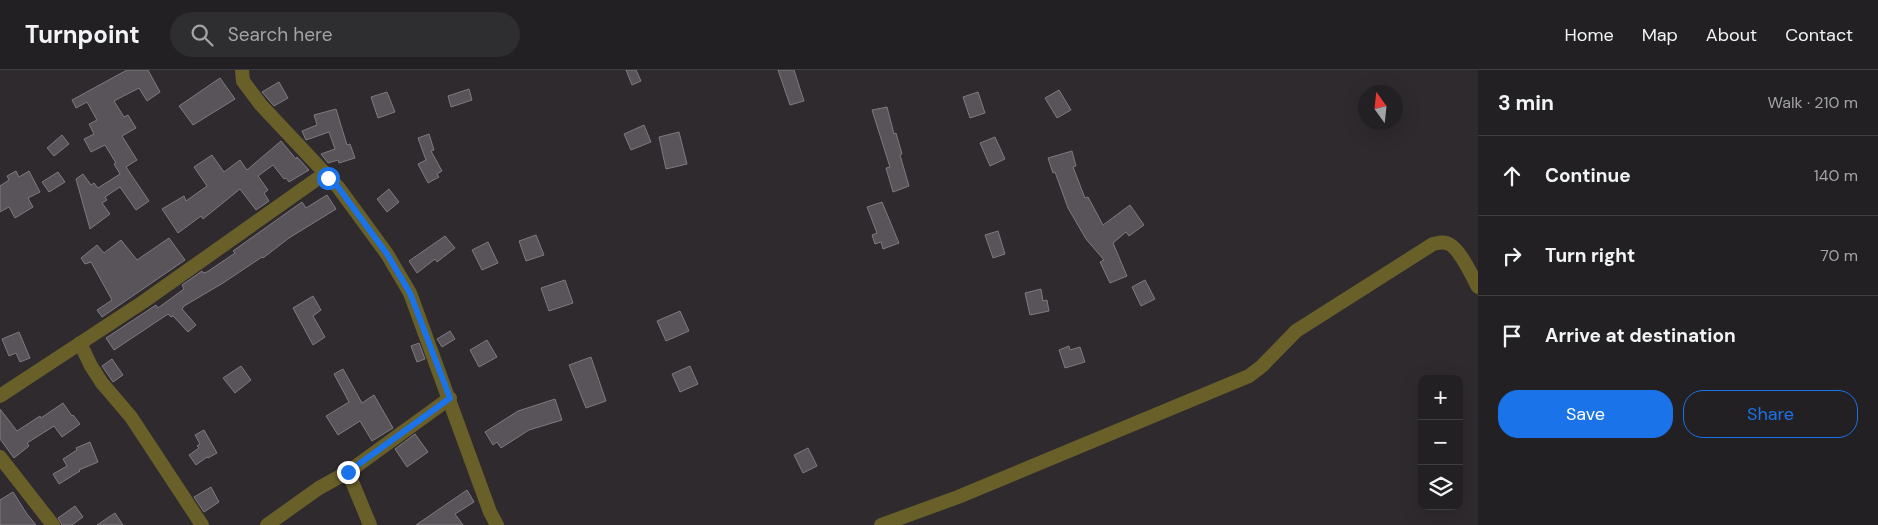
<!DOCTYPE html>
<html lang="en">
<head>
<meta charset="utf-8">
<style>
	body { margin:0; font-family:"DM Sans",sans-serif; background:#2e2d2f; color:#f1f3f6 }
	.controls { position:absolute; right:15px; bottom:15px; display:grid; overflow:hidden; border-radius:10px; box-shadow:0 5px 20px #0002 }
	.controls button { width:45px; height:45px; display:grid; place-items:center; padding:0; border:0; border-bottom:1px solid #3f3e40; background:#222022; color:#f1f3f6; font:25px sans-serif }
	.compass { position:absolute; left:1358px; top:15px; width:45px; height:45px; border-radius:50%; background:#222022; box-shadow:0 5px 20px #0002; rotate:345deg }
	.stop { position:absolute; width:15px; height:15px; margin:-11px; border:4px solid #1a73e8; border-radius:50%; background:#fff }
	.stop.end { background:#1a73e8; border-color:#fff; box-shadow:0 1px 5px #0008 }
	.list { margin:0; padding:0; list-style:none }
	h2 { display:flex; justify-content:space-between; align-items:center; height:65px; margin:0; padding:0 20px; font-size:21px }
	h2 small { font-size:16px; font-weight:400; color:#a2a3a5 }
	.list li { display:grid; grid-template-columns:32px 1fr auto; gap:15px; align-items:center; box-sizing:border-box; height:80px; padding:0 20px; border-top:1px solid #3f3e40 }
	.list b { display:block; font-size:19px; white-space:nowrap }
	.list em { font-size:16px; font-style:normal; color:#a2a3a5 }
	.actions { display:flex; gap:10px; padding:15px 20px }
	.actions a { flex:1; padding:11px 0; border:1px solid #1a73e8; border-radius:20px; text-align:center; font-size:18px; color:#1a73e8 }
	.actions .main { background:#1a73e8; color:#fff }
	.icon { flex:none; width:28px; height:28px; fill:none; stroke:currentColor; stroke-width:2; stroke-linecap:round; stroke-linejoin:round }
	.map { position:relative; flex:none; width:1478px; height:455px; overflow:hidden }
	header { display:flex; align-items:center; gap:30px; box-sizing:border-box; height:70px; padding:0 25px; background:#222022; border-bottom:1px solid #3f3e40 }
	header strong { font-size:24px }
	nav { display:flex; gap:28px; margin-inline-start:auto; font-size:18px }
	.search { width:350px; height:45px; background:#2e2d2f; display:flex; align-items:center; gap:12px; box-sizing:border-box; padding:0 18px; border-radius:28px; color:#a2a3a5; font-size:19px }
	main { display:flex }
	aside { flex:1; background:#222022 }
	.map>svg:first-child { display:block }
	.building { fill:#585459; stroke:#7e7a7f }
	.lines { fill:none; stroke-linecap:round; stroke-linejoin:round }
	.minor { stroke:#695f29; stroke-width:14 }
	.route { stroke:#1a73e8; stroke-width:6 }
</style>
</head>
<body>
<header>
<strong>Turnpoint</strong>
<div class="search"><svg class="icon" aria-label="search" viewBox="0 0 24 24"><circle cx="10" cy="10" r="6"/><path d="M15 15l6 6"/></svg>Search here</div>
<nav><a>Home</a><a>Map</a><a>About</a><a>Contact</a></nav>
</header>
<main>
<div class="map">
<svg width="1478" height="455" viewBox="0 0 1478 455">
	<rect width="100%" height="100%" fill="#2e2a2e"/>
	<path class="building" d="M127 0H148L160 22 147 31 139 18 114 31 124 47 128 45 136 58 122 66 137 90 126 97 149 131 136 140 120 117 105 127 107 130 102 133 110 144 90 159 76 109 83 104 91 115 94 113 98 118 120 104 114 94 116 93 105 75 91 82 84 69 94 64 89 54 97 50 87 32 76 38 72 30Z
		M626 0H636L641 11 632 15Z
		M778 0H794L804 31 790 35Z
		M220 8 235 29 193 55 179 36Z
		M279 12 288 28 274 36 262 22Z
		M469 19 472 30 451 37 448 26Z
		M1059 20 1071 40 1057 48 1045 28Z
		M387 22 395 42 378 48 371 27Z
		M978 22 985 43 970 48 963 27Z
		M887 37 894 64 896 63 902 84 900 85 909 116 893 122 886 98 890 97 872 40Z
		M336 39 347 75 350 74 355 88 339 93 338 90 328 93 321 84 335 79 329 62 306 70 302 61 317 55 314 45Z
		M644 55 651 72 631 80 624 64Z
		M679 62 687 94 666 99 659 67Z
		M429 64 434 80 431 81 442 101 437 104 439 107 428 113 418 94 426 90 418 68Z
		M62 65 69 74 54 86 47 78Z
		M995 67 1005 89 990 96 980 73Z
		M281 71 296 89 297 87 309 100 289 112 286 108 284 109 273 95 258 106 268 120 264 123 269 131 256 140 240 119 203 149 201 146 178 163 162 139 184 126 186 131 207 116 194 97 212 85 224 102 240 90 247 100Z
		M1072 81 1076 96 1073 97 1085 128 1088 127 1103 155 1130 135 1144 155 1129 166 1126 162 1113 173 1127 206 1110 213 1100 192 1104 190 1086 169 1068 138 1055 102 1053 103 1048 88Z
		M16 101 19 107 29 101 40 122 28 128 33 137 15 148 9 137 0 142V116L9 110 7 106Z
		M58 102 65 112 49 122 42 112Z
		M389 119 399 132 387 142 377 129Z
		M327 125 336 139 289 168 263 188 262 187 223 213 184 236 182 239 196 255 188 262 173 246 171 247 168 244 114 280 106 268 156 235 158 238 184 219 182 215 202 201 203 203 207 202 235 183 233 181 302 132 306 138Z
		M882 132 899 173 883 179 881 172 875 174 872 165 877 163 867 137Z
		M998 161 1005 184 993 188 985 165Z
		M536 165 544 185 526 191 519 171Z
		M445 166 455 178 437 192 435 189 417 203 409 191Z
		M169 168 185 190 102 247 97 240 112 230 91 192 85 194 81 188 97 175 104 183 121 170 137 190Z
		M488 172 498 193 482 200 472 180Z
		M565 210 573 233 549 241 541 218Z
		M1145 210 1155 229 1141 236 1132 217Z
		M1041 219 1043 231 1047 230 1049 241 1030 245 1025 223Z
		M313 226 321 240 313 246 325 267 313 275 293 238Z
		M680 241 689 261 666 271 657 251Z
		M450 261 455 269 442 277 437 269Z
		M19 262 30 288 20 292 16 283 9 286 2 269Z
		M487 270 497 287 479 297 470 280Z
		M419 273 425 289 417 292 411 276Z
		M1069 276 1070 280 1080 277 1085 292 1065 298 1059 280Z
		M591 287 606 331 586 338 569 295Z
		M112 289 123 305 113 312 102 296Z
		M241 296 251 310 235 323 223 308Z
		M690 296 698 314 680 322 672 304Z
		M343 299 362 333 374 325 393 358 372 371 360 351 338 365 326 346 349 332 334 304Z
		M555 329 562 350 529 360 501 378 497 372 493 375 485 362 518 341Z
		M63 333 72 346 73 345 80 354 62 367 54 356 27 373 29 376 14 388 0 369V339L17 361 40 346 41 348Z
		M204 360 217 383 208 388 207 387 196 395 189 385 199 378 197 376 200 374 195 365Z
		M415 364 428 382 407 397 395 379Z
		M90 372 98 392 79 400 80 401 59 414 53 404 67 396 63 389 77 380 76 378Z
		M808 378 817 396 803 403 794 385Z
		M211 417 219 432 204 442 194 427Z
		M467 420 474 432 455 444 463 455H416Z
		M13 422 27 444 36 455H0V430Z
		M75 436 83 447 72 455H62L58 448Z
		M115 443 123 455H97Z"/>
	<g class="lines">
		<path class="minor" d="M242 0 243 11 261 35 338 117 387 184 410 223 490 442 497 455
			M80 273 91 296 102 313 131 347 202 455
			M0 326 143 232 317 109 328 108
			M0 387 53 455
			M348 402 370 455
			M267 455 319 418 348 402 450 328
			M881 455 958 427 1249 306 1262 296 1296 261 1433 174C1438 173 1443 171 1449 174 1460 179 1472 206 1478 217"/>
	</g>
	<g class="lines">
		<path class="route" d="M328 108 338 117 387 184 410 223 450 328 348 402"/>
	</g>
</svg>
<div class="controls">
<button>+</button>
<button>−</button>
<button><svg class="icon" aria-label="layers" viewBox="0 0 24 24"><path d="M12 4l9 5-9 5-9-5zM3 14l9 5 9-5"/></svg></button>
</div>
<svg class="compass" viewBox="-18 -18 36 36"><path d="M0-13l5 13h-10z" fill="#e53935"/><path d="M0 13l5-13h-10z" fill="#a2a3a5"/></svg>
<div class="stop" style="left:328px;top:108px"></div>
<div class="stop end" style="left:348px;top:402px"></div>
</div>
<aside>
<h2>3 min<small>Walk · 210 m</small></h2>
<ul class="list">
<li><svg class="icon" aria-label="ahead" viewBox="0 0 24 24"><path d="M12 20V5M6 11l6-6 6 6"/></svg><div><b>Continue</b></div><em>140 m</em></li>
<li><svg class="icon" aria-label="right" viewBox="0 0 24 24"><path d="M7 20v-9h11M14 6l5 5-5 5"/></svg><div><b>Turn right</b></div><em>70 m</em></li>
<li><svg class="icon" aria-label="arrive" viewBox="0 0 24 24"><path d="M6 21V4h12l-3 4 3 4H6"/></svg><div><b>Arrive at destination</b></div></li>
</ul>
<div class="actions"><a class="main">Save</a><a>Share</a></div>
</aside>
</main>
</body>
</html>
